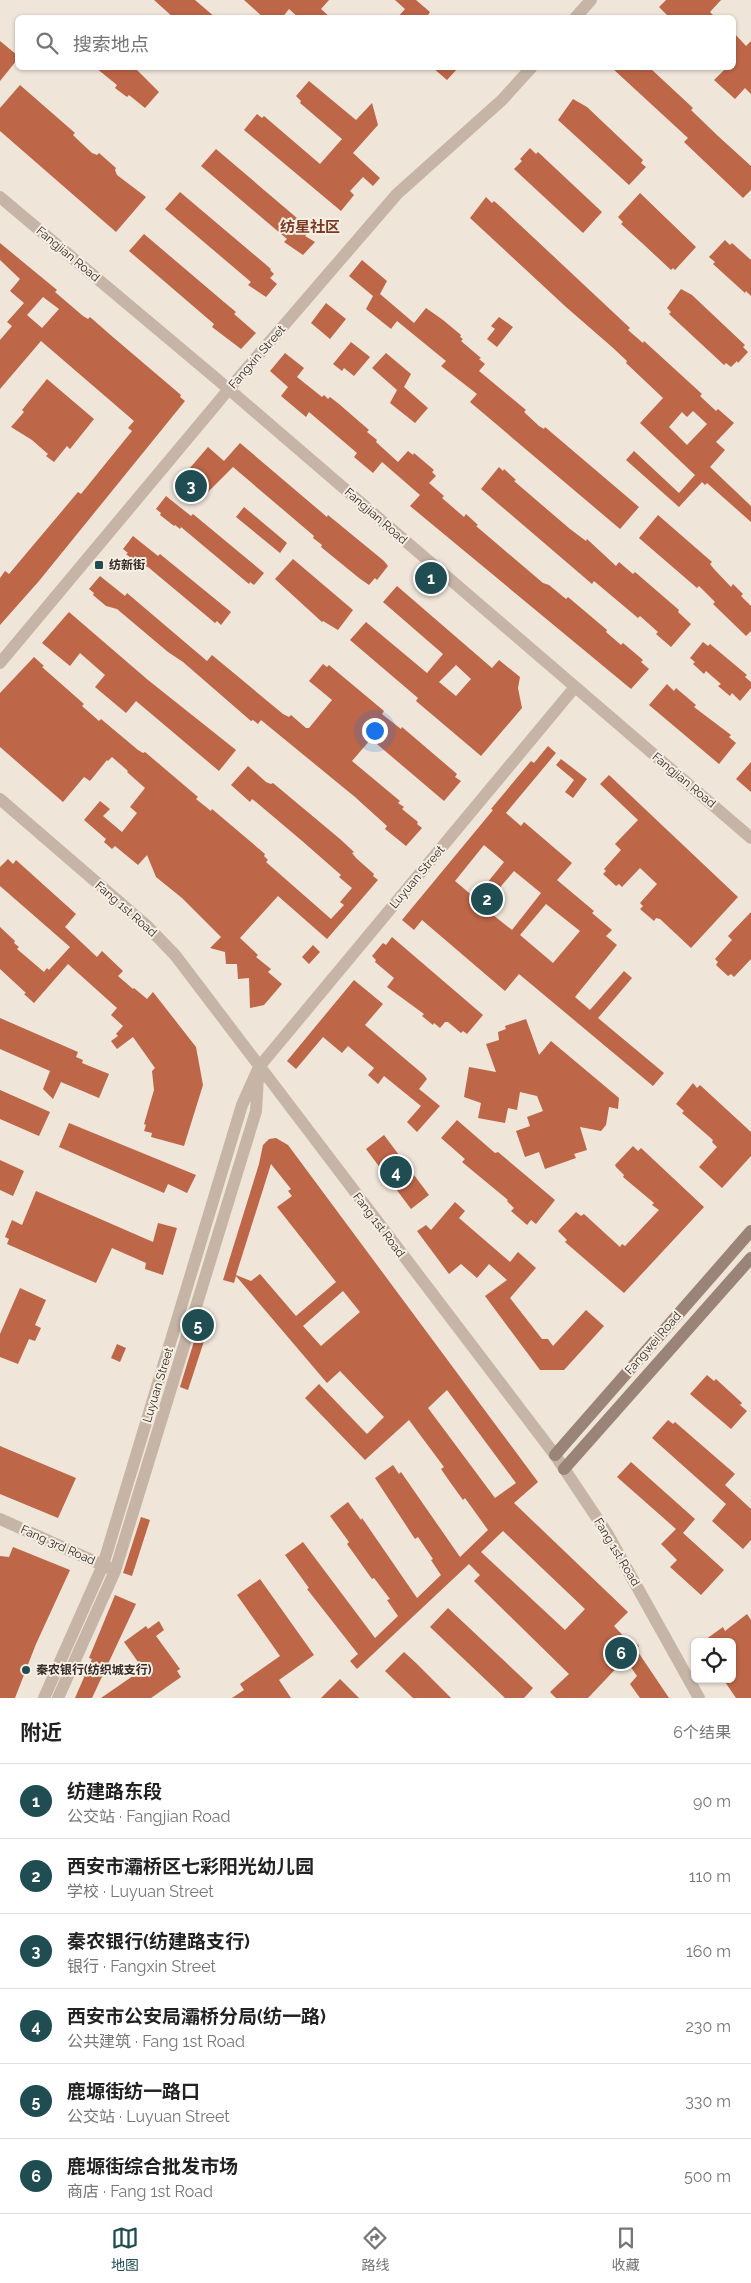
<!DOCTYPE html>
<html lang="zh">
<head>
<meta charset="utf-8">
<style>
	body { margin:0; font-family:Raleway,"Noto Sans SC",sans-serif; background:#f2f2f2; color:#222 }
	.controls { position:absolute; right:15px; bottom:15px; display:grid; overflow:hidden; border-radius:8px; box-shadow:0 1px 4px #0004 }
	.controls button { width:45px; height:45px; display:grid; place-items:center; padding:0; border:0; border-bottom:1px solid #e0e0e0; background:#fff; color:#222; font:25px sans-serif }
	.you { position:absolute; left:374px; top:730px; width:18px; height:18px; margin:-12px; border:4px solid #fff; border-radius:50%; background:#1a73e8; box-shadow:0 0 0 8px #1a73e833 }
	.badge { display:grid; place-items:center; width:32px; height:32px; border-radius:50%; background:#1f4d51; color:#fff; font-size:16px; font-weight:700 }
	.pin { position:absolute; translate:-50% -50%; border:2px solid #fff; box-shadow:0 1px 5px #0006 }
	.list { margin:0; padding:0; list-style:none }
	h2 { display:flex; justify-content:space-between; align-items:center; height:65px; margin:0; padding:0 20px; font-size:21px }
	h2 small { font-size:16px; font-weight:400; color:#767676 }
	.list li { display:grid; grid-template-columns:32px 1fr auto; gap:15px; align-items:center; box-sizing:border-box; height:75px; padding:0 20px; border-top:1px solid #e0e0e0 }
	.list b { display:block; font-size:19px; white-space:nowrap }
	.list p { margin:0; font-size:16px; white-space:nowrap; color:#767676 }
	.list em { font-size:16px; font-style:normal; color:#767676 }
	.icon { flex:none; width:28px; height:28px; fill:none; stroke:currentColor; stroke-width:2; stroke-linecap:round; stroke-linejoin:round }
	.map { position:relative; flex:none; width:751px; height:1698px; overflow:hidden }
	.search { position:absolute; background:#fff; box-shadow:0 1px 4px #0004; left:15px; right:15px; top:15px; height:55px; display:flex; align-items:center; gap:12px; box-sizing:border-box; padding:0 18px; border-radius:8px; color:#767676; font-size:19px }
	.sheet { height:515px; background:#fff }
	nav { display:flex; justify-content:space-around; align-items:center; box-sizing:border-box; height:70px; border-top:1px solid #e0e0e0; background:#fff; font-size:14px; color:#767676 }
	nav a { display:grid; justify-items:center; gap:2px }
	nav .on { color:#1f4d51 }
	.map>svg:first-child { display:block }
	.building { fill:#bd6648; fill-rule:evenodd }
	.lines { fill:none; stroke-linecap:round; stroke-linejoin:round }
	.tertiary { stroke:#c6b5a6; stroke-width:12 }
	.secondary { stroke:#998477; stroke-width:12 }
	.poi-dot { fill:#1f4d51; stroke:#f7efe4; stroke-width:2 }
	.labels { text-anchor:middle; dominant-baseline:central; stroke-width:4; stroke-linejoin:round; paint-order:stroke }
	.street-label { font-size:12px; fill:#322a26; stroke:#f7efe4 }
	.poi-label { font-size:12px; font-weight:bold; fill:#322a26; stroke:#f7efe4; text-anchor:start }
	.quarter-label { font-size:15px; font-weight:bold; fill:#7c3a25; stroke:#f7efe4 }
</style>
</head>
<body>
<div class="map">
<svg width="751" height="1698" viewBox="0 0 751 1698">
	<rect width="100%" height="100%" fill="#efe5d9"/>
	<path class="building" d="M154 0H195L216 18H174Z
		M244 0H329L321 9 331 18H299L289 9 282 18H264Z
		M395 0H416L430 12 426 18H397L405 9Z
		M666 0H721L710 12 716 18H670L659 7Z
		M734 33 746 46 751 41V94L745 88 735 99 714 80 726 68H734Z
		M0 41 17 55 15 58 17 60 0 81Z
		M96 68H135L159 92 145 108 129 95 127 97 115 88 117 85Z
		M433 68H458L447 80Z
		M612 68H650L693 108 691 110 718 136 751 166V190L743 198 684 142 688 138Z
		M309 81 356 120 372 103 378 125 353 153 380 178 373 186 363 177 350 191 354 195 341 211 244 130 257 114 262 118 264 116 320 164 342 139 300 103 301 101 296 96Z
		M20 85 67 126 75 133 73 135 77 139 92 153 97 155 99 153 116 168 115 170 117 175 146 197 116 232 0 131V108Z
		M573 99 587 107 643 160 641 163 646 167 629 185 558 120Z
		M530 148 536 154 538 152 602 212 583 233 514 169 522 161 520 159Z
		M216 149 311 230 305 236 315 242 303 255 284 242 287 239 201 166Z
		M180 192 271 269 270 270 274 274 270 278 277 284 266 297 248 285 251 282 165 209Z
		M640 193 696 247 675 270 673 268 671 270 642 243 621 224 623 222 618 217Z
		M486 197 492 203 494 201 502 208 630 328 628 330 643 343 644 341 702 394 700 396 716 411 718 409 734 423 716 442 725 450 710 467 751 506V522L707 483 705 485 702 482 679 507 626 460 634 451 679 493 695 475 640 423 663 398 626 363 627 361 612 347 566 307 470 218ZM693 411 707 424 687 445 669 427 682 412 687 417Z
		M144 234 224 302 236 312 234 314 256 333 241 349 212 327 214 324 129 251Z
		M725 240 730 245 732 243 751 260V296L746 291 745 293 713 264 715 262 709 257Z
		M0 243 57 290 55 292 83 316 88 319 90 317 114 338 181 395 180 397 185 401 39 581 0 625V578L5 571 9 574 78 492 81 494 132 431 128 428 134 421 41 341 0 389V340L12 326 7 322 24 303 10 291 20 279 0 260ZM43 297 59 309 42 328 27 315Z
		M362 260 387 281 380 294 414 323 426 308 443 320 461 335 460 337 463 339 461 341 481 358 479 359 485 364 479 371 526 410 524 412 539 426 544 429 545 427 639 507 620 529 470 402 477 394 441 366 446 361 397 321 391 329 366 309 373 296 349 276Z
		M681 289 692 295 745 345 743 347 748 352 738 363 737 361 731 367 726 363 724 365 669 314 671 312 667 308Z
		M326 303 346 319 330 339 311 323Z
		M499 317 513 327 497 347 487 339 495 329 491 326Z
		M351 342 370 357 354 376 344 368 342 371 333 364Z
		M285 353 304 368 297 377 322 397 324 395 328 399 330 397 339 404 369 430 367 432 377 440 376 442 398 462 408 451 413 455 414 453 434 470 432 472 436 476 429 483 444 496 442 498 464 517 466 514 478 525 476 526 543 583 549 585 566 599 568 597 607 630 606 632 621 645 623 643 643 660 641 662 649 669 631 689 410 506 420 495 382 462 373 473 354 457 357 453 309 412 306 417 281 396 288 387 270 371Z
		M386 353 411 374 404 387 428 408 415 423 390 403 397 390 372 368Z
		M47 379 94 419 70 449 67 446 54 462 46 456 48 454 32 440 11 427 24 412 22 410Z
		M240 443 327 517 328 515 384 561 388 566 377 580 375 578 369 585 359 578 321 547 322 545 313 538 314 536 233 467 205 495 183 476 208 447 224 461Z
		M499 467 503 471 504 469 516 480 514 481 570 529 586 541 587 539 616 566 619 562 633 574 635 572 679 610 678 612 691 624 671 647 656 634 658 632 640 616 638 618 594 581 592 584 481 489Z
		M166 496 191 516 193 514 264 573 254 585 250 582 249 584 181 527 180 529 175 525 174 526 160 515 161 513 156 509Z
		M244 507 287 543 280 553 236 517Z
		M658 515 712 562 710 564 714 569 731 587 733 584 743 594 741 596 751 606V631L746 636 713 604 715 602 699 586 697 588 639 538Z
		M133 536 158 556 160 554 231 612 221 625 217 621 215 623 148 567 142 565 141 566 126 554 128 553 123 549Z
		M293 559 353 610 338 630 323 621 322 622 275 579Z
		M100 576 125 596 127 593 207 661 212 655 283 714 289 717 291 715 306 728H309L332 700 309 681 323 664 327 667 329 665 384 711 382 714 401 729 402 727 457 774 455 777 461 781 444 801 371 739 352 761 400 801 398 803 404 807 402 809 418 822 417 824 422 828 406 846 385 829 387 826 355 797 261 720 258 724 253 720 251 721 183 662 168 652 117 609 106 606 93 595 94 593 89 589Z
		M397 586 492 668 499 660 520 677 518 688 522 708 481 756 416 701 418 698 350 640 366 622 427 673 443 654 383 602ZM456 665 471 679 456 696 439 682Z
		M69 612 148 680 236 750 219 771 136 701 126 713 95 687 105 675 80 653 70 666 42 643Z
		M703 642 708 646 710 644 747 675 745 677 751 682V688L740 701 732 693 730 696 718 686 721 684 706 671 704 674 693 664 695 662 690 658Z
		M34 657 44 666 42 667 84 704 82 706 99 721 101 719 138 750 143 753 145 752 198 797 196 799 211 811 212 809 265 854 264 856 268 860 266 862 331 919 344 905 340 902 352 888 339 877 341 875 301 840 256 802 252 799 250 802 231 785 248 766 266 782 271 784 273 783 340 839 354 852 352 853 356 858 374 874 373 876 378 880 327 939 278 896 240 938 258 955 256 957 271 969 268 972 282 984 264 1005 250 1008 249 978 238 979 237 964H226L225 952 210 948 221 937 182 898 156 877 147 855 138 865 115 846 112 849 104 842 106 839 84 820 100 801 110 809 103 816 122 832 137 813 130 807 145 788 127 772 128 771 112 757 108 761 107 760 90 781 84 777 63 802 0 747V693Z
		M667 684 674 691 676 688 696 705 694 707 731 735 729 737 736 743 719 764 649 705Z
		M548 746 556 753 506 813 521 826 524 822 572 863 557 880 594 911 592 913 612 930 606 936 617 945 575 997 590 1010 624 971 632 978 598 1018 664 1073 653 1086 519 974 505 991 422 920 414 930 402 920 493 810 491 809 531 761 534 763ZM484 845 504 862 475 898 455 881ZM514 871 541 893 512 930 483 907ZM546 904 580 931 553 963 520 935Z
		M561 759 587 779 573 798 565 792 574 780 556 765Z
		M751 762V792L736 779Z
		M609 775 738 897 691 948 660 919 656 918 654 921 640 909 643 906 640 903 657 884 640 868 622 887 619 884 616 886 603 874 606 871 604 869 621 850 615 844 638 820 600 784Z
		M8 859 13 864 16 860 76 914 65 927 97 957 102 951 123 971 118 976 133 989 134 988 147 999 153 992 196 1047 203 1085 184 1146 151 1137 152 1133 144 1131 146 1125 144 1124 154 1090 152 1071 155 1068 133 1037 117 1049 111 1041 118 1036 116 1034 123 1026 111 1015 117 1008 68 964 34 1003 24 994 26 993 0 969V927L15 941 14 943 19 947 17 949 44 972 47 968 49 970 70 947 0 886V867Z
		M751 912V959L734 977 731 974 728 976 716 965 718 962 715 959 732 940 728 936Z
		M392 937 483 1015 467 1034 463 1031 461 1033 448 1022H445L440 1028 434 1023 433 1025 422 1016 424 1014 387 987 394 978 375 962 376 960 372 956 383 943 386 945Z
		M313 945 320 952 309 964 302 957Z
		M354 980 383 1004 365 1025 424 1075 427 1079 419 1089 440 1106 417 1132 407 1122 421 1106 384 1076 378 1084 368 1075 374 1068 348 1046 342 1053 323 1037 296 1069 287 1061Z
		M0 1018 78 1052 76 1057 83 1060 82 1063 109 1074 99 1098 61 1082 53 1099 43 1089 50 1071 0 1049Z
		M526 1019 539 1055 551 1041 619 1098 618 1109 609 1107 606 1125 601 1131 580 1127 587 1150 574 1154 576 1158 545 1169 539 1152 525 1157 516 1131 530 1126 527 1117 543 1111 537 1096 520 1092 517 1110 508 1108 505 1123 478 1118 481 1103 464 1097 469 1067 496 1072 486 1044 499 1040 498 1032 506 1029 505 1026Z
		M693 1083 697 1088 700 1085 751 1132V1156L722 1188 699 1167 717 1147 712 1142 713 1140 682 1113 684 1111 676 1104Z
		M0 1090 50 1112 39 1136 0 1119Z
		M457 1120 495 1153 498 1152 555 1200 536 1224 531 1220 527 1225 511 1211 514 1208 507 1201 508 1200 462 1162 465 1159 441 1138Z
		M69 1123 196 1175 187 1193 168 1184 164 1193 59 1147Z
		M384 1135 429 1195 411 1209 366 1149Z
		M276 1138 288 1145 538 1482 514 1503 628 1612 614 1626 628 1641 631 1638 639 1646 636 1649 669 1698H640L630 1684 637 1676 625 1659 588 1698H556L550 1692 569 1674 474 1581 480 1575 469 1564 357 1669 350 1661 358 1654 307 1589 309 1588 285 1555 303 1542 375 1638 398 1616 387 1600 390 1599 374 1578 372 1579 347 1544 349 1542 330 1516 348 1502 361 1520 362 1518 417 1598 441 1575 431 1560 433 1559 418 1537 415 1539 375 1478 393 1465 399 1474 401 1472 460 1557 488 1530 465 1498 463 1500 450 1482 441 1469 444 1467 409 1420 365 1460 305 1398 319 1384 367 1434 384 1417 340 1371 327 1383 236 1276 234 1283 223 1280 259 1164 263 1145 269 1139ZM271 1164 291 1189 288 1191 292 1196 277 1207 336 1282 296 1316 260 1274 251 1281 236 1275ZM343 1291 360 1312 321 1346 303 1326ZM447 1390 516 1483 495 1498 428 1408ZM503 1531 585 1609 565 1630 481 1552Z
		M633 1146 638 1151 641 1148 704 1207 624 1293 565 1242 567 1240 558 1231 576 1212 581 1216 584 1214 620 1247 622 1244 625 1246 659 1210 652 1205 654 1203 623 1177 624 1175 616 1167 615 1165Z
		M0 1160 24 1171 13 1196 0 1190Z
		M36 1191 153 1242 158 1223 177 1228 163 1275 145 1269 146 1263 112 1248 96 1283 7 1244 9 1239 5 1237 12 1220 22 1225Z
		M455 1202 465 1211 459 1218 510 1262 518 1252 536 1268 510 1298 542 1339H548L553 1346 586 1310 604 1326 564 1370H540L485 1296 507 1280 489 1264 477 1278 461 1264 449 1274 417 1231 426 1225 431 1230Z
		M20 1288 46 1300 35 1325 41 1328 35 1341 29 1339 18 1364 0 1357V1334Z
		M196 1335 205 1338 188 1390 180 1387Z
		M117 1344 126 1348 120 1362 111 1358Z
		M707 1375 714 1381 716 1379 742 1403 740 1405 747 1411 731 1429 690 1394Z
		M668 1420 673 1424 675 1422 735 1474 725 1485 751 1509V1540L743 1549 712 1521 726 1504 652 1438Z
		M0 1446 76 1478 58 1518 0 1494Z
		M631 1462 695 1519 683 1533 724 1570 701 1595 670 1567 677 1560 661 1544 676 1529 617 1477Z
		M141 1517 150 1520 132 1576 123 1573Z
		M13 1547 70 1570 36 1644 15 1698H0V1556L9 1557Z
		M260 1579 314 1655 279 1680 291 1698H232L244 1690 240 1684 280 1656 237 1595Z
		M115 1595 136 1604 92 1698H75L92 1659 89 1658Z
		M448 1608 533 1688 524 1698H505L430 1627Z
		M747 1614 751 1620V1698H736L723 1679H732V1642H702L723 1627 725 1631Z
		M159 1621 164 1630 156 1636 180 1669 177 1671 181 1677 151 1698H101L143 1669 124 1642 146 1626 148 1629Z
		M404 1652 416 1663 451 1698H413L385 1671Z
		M340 1679 359 1698H321Z"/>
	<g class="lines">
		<path class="tertiary" d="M575 18 591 0
			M0 197 218 380 751 838
			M0 663 229 389 397 194 502 100 531 68
			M0 799 146 925 175 955 555 1455 607 1533 699 1698
			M0 1519 109 1568
			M44 1698 103 1565 242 1105 259 1067 575 687
			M58 1698 115 1571 256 1111 258 1077"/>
		<path class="secondary" d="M555 1455 751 1231
			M564 1469 751 1258"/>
	</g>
	<g class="poi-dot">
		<rect x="94" y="560" width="10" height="10" rx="2.5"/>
		<circle cx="26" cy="1670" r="5"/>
	</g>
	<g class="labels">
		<g class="street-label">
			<text transform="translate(68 254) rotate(40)">Fangjian Road</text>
			<text transform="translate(257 357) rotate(-49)">Fangxin Street</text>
			<text transform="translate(376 516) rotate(41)">Fangjian Road</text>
			<text transform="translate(684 780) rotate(40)">Fangjian Road</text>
			<text transform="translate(417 877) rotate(-50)">Luyuan Street</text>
			<text transform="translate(126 909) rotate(41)">Fang 1st Road</text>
			<text transform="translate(379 1225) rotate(53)">Fang 1st Road</text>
			<text transform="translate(653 1343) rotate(-49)">Fangwei Road</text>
			<text transform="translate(158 1385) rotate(-73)">Luyuan Street</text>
			<text transform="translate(58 1545) rotate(24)">Fang 3rd Road</text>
			<text transform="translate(617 1552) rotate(59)">Fang 1st Road</text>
		</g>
		<g class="poi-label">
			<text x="109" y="565">纺新街</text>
			<text x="36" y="1670">秦农银行(纺织城支行)</text>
		</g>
		<g class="quarter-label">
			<text x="310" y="227">纺星社区</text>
		</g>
	</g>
</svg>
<div class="controls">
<button><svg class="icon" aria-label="locate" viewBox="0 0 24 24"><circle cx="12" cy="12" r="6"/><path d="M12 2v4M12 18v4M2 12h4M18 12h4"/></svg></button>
</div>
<div class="you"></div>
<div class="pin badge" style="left:431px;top:578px">1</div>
<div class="pin badge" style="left:487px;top:899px">2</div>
<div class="pin badge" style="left:191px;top:486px">3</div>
<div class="pin badge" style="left:396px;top:1172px">4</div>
<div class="pin badge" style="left:198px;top:1325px">5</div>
<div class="pin badge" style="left:621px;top:1653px">6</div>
<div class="search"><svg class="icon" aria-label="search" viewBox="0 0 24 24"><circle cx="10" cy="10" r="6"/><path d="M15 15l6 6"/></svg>搜索地点</div>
</div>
<section class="sheet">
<h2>附近<small>6个结果</small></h2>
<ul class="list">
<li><span class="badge">1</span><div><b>纺建路东段</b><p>公交站 · Fangjian Road</p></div><em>90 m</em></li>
<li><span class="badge">2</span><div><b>西安市灞桥区七彩阳光幼儿园</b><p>学校 · Luyuan Street</p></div><em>110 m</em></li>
<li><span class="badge">3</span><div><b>秦农银行(纺建路支行)</b><p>银行 · Fangxin Street</p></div><em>160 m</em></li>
<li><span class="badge">4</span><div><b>西安市公安局灞桥分局(纺一路)</b><p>公共建筑 · Fang 1st Road</p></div><em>230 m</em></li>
<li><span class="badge">5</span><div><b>鹿塬街纺一路口</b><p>公交站 · Luyuan Street</p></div><em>330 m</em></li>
<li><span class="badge">6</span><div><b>鹿塬街综合批发市场</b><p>商店 · Fang 1st Road</p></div><em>500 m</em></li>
</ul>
</section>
<nav>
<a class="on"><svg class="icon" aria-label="map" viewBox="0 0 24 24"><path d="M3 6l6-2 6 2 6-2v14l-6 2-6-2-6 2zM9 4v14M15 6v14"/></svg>地图</a>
<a><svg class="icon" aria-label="directions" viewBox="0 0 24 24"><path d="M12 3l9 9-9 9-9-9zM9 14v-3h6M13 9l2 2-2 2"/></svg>路线</a>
<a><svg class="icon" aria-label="saved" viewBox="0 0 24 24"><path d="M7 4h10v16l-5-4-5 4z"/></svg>收藏</a>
</nav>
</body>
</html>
